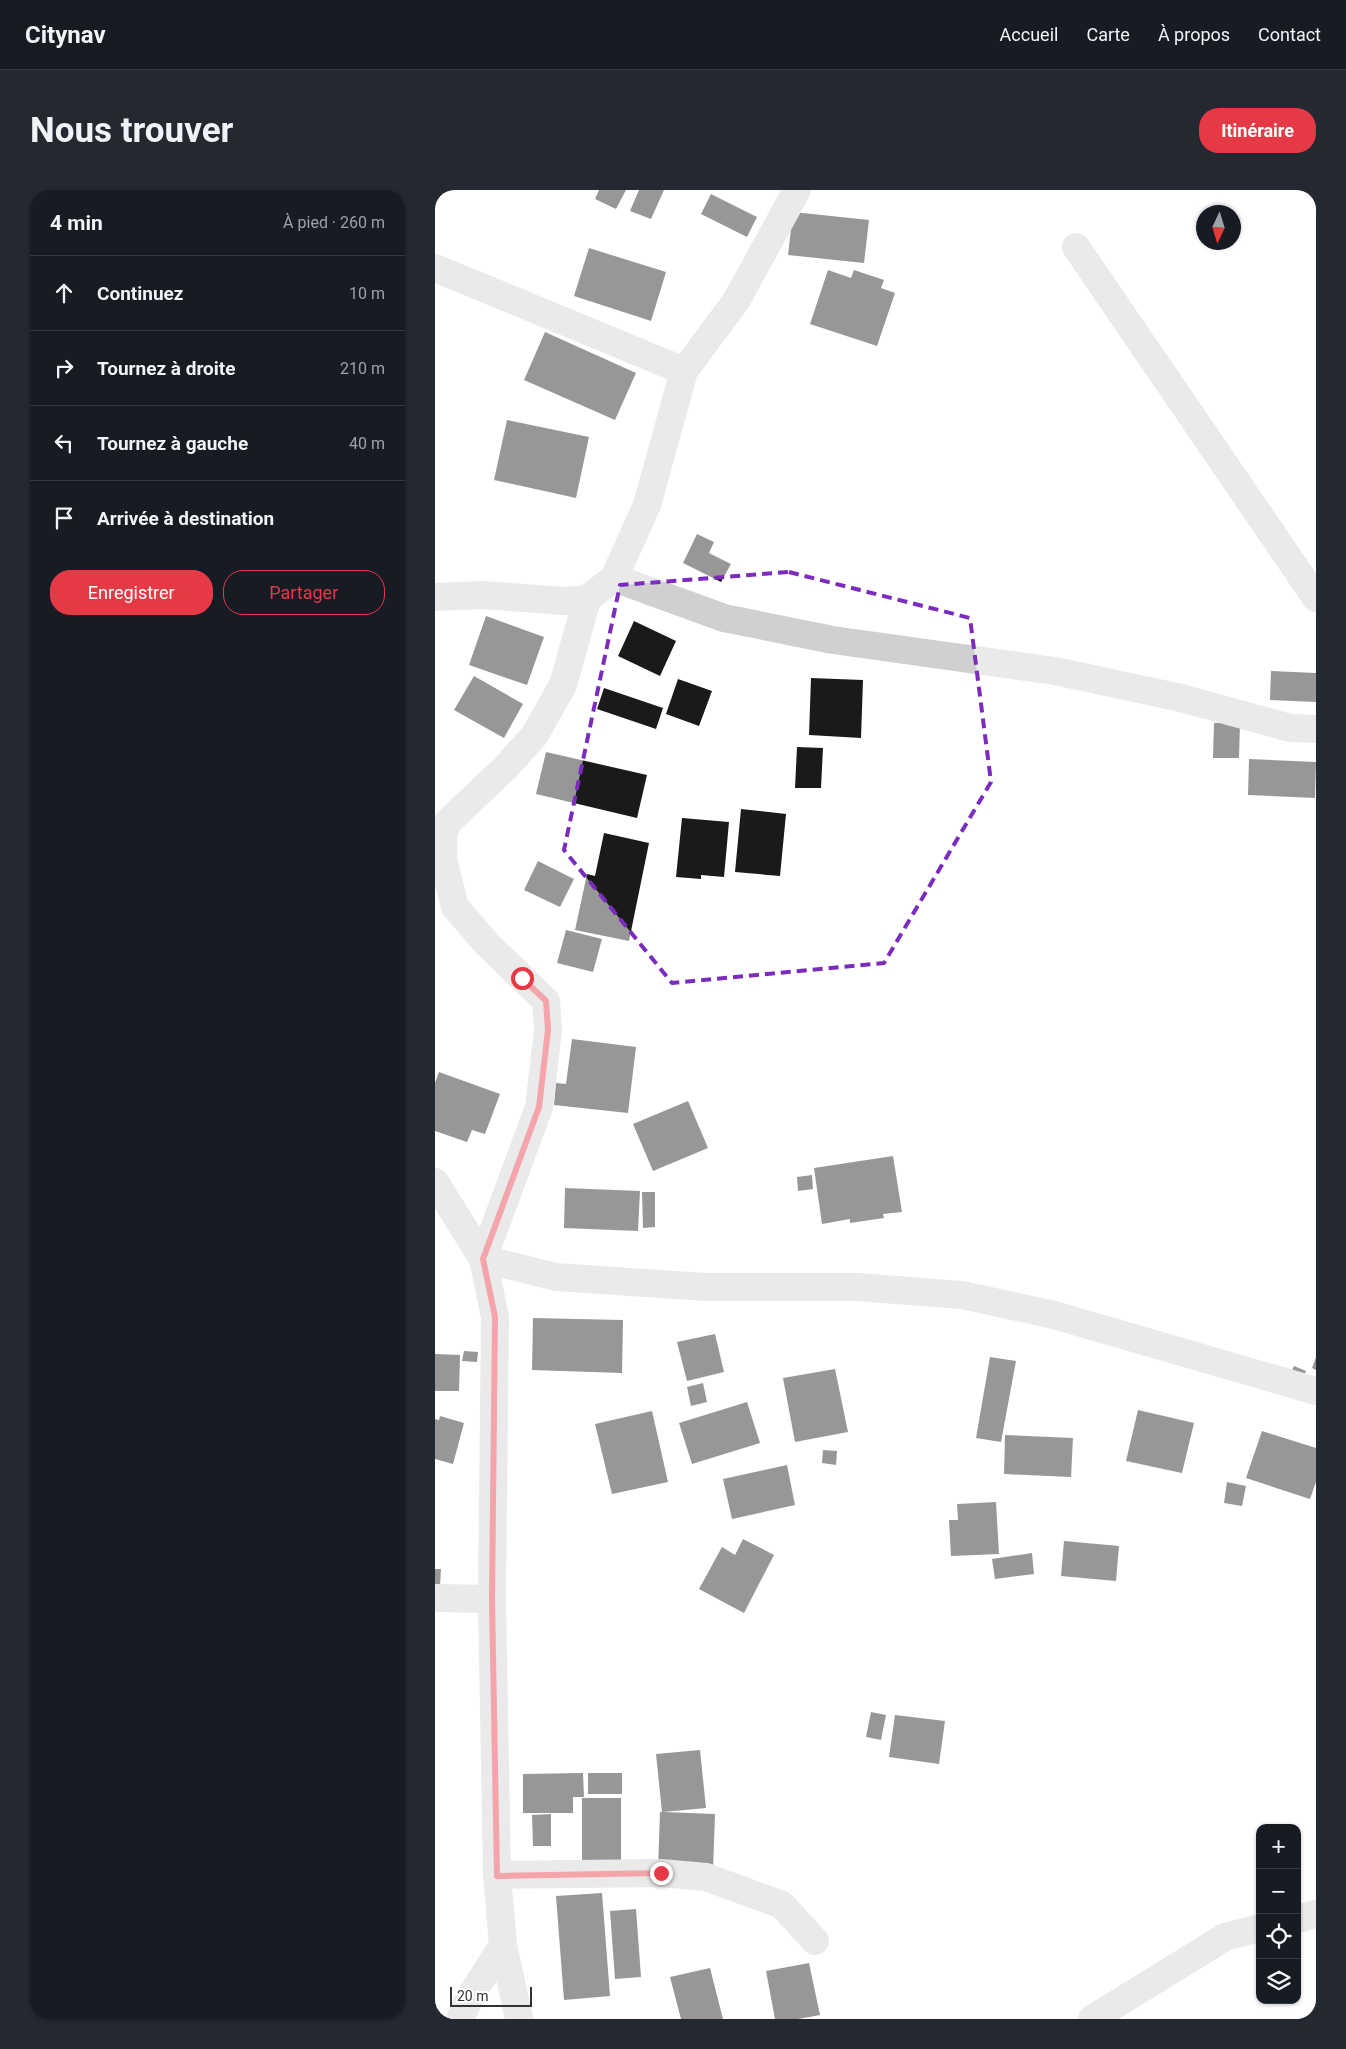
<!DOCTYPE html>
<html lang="fr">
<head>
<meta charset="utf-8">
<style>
	body { margin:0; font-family:Roboto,sans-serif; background:#242831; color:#f1f3f6 }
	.controls { position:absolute; right:15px; bottom:15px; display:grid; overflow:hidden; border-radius:10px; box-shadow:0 1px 4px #0004 }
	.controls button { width:45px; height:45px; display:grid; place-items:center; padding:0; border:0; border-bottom:1px solid #363941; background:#171b24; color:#f1f3f6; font:25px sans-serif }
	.compass { position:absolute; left:761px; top:15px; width:45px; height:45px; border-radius:50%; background:#171b24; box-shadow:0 1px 4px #0004; rotate:184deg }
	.scale { position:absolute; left:15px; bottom:12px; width:82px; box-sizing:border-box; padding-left:5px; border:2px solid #333; border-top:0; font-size:14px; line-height:18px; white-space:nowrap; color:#333; -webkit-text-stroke:4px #fff; paint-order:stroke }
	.stop { position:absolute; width:15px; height:15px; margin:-11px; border:4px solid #e63946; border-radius:50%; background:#fff }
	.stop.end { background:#e63946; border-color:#fff; box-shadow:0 1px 5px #0008 }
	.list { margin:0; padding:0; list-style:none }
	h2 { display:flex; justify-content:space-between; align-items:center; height:65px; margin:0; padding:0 20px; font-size:21px }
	h2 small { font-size:16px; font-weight:400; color:#9ea1a6 }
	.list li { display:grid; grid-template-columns:32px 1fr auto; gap:15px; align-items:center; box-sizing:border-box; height:75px; padding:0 20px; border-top:1px solid #363941 }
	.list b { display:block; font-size:19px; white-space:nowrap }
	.list em { font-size:16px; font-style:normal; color:#9ea1a6 }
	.actions { display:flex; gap:10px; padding:15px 20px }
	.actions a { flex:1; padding:11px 0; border:1px solid #e63946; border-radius:20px; text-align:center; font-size:18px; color:#e63946 }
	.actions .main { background:#e63946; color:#fff }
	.icon { flex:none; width:28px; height:28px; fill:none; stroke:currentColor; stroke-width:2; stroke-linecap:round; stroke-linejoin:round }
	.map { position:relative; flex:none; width:881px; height:1829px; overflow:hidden; border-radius:20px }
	header { display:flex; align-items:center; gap:30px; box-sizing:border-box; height:70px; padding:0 25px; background:#171b24; border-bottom:1px solid #363941 }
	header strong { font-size:24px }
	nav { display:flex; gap:28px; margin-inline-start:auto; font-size:18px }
	.intro { display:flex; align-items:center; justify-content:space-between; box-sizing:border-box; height:120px; padding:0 30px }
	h1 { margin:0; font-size:35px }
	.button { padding:12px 22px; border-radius:20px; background:#e63946; color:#fff; font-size:18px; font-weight:700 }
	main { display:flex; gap:30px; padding:0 30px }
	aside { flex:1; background:#171b24; border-radius:20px; box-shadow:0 1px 4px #0004 }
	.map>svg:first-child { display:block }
	.building { fill:#1a1a1a }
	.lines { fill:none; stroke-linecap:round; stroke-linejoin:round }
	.minor { stroke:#d0d0d0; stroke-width:28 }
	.route { stroke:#e63946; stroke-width:6 }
	.marked { fill:none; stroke:#7b2cbf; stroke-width:4; stroke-dasharray:10 6; stroke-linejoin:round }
</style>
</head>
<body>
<header>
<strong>Citynav</strong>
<nav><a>Accueil</a><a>Carte</a><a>À propos</a><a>Contact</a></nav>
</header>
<div class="intro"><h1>Nous trouver</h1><a class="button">Itinéraire</a></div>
<main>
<aside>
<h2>4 min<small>À pied · 260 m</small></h2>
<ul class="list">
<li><svg class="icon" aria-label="ahead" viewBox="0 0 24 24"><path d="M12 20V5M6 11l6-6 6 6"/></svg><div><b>Continuez</b></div><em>10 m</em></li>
<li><svg class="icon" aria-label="right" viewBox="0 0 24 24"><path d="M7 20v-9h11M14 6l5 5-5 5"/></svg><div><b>Tournez à droite</b></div><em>210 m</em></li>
<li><svg class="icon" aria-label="left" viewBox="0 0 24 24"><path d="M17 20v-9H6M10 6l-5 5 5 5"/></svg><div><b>Tournez à gauche</b></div><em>40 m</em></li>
<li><svg class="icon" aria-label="arrive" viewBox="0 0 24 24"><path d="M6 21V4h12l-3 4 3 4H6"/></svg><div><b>Arrivée à destination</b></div></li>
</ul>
<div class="actions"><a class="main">Enregistrer</a><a>Partager</a></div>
</aside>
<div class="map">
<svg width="881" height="1829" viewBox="0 0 881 1829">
	<rect width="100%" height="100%" fill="#fff"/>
	<path class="building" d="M164 0H191L181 19 160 9Z
		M204 0H229L216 29 195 21Z
		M276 4 322 27 312 47 266 24Z
		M358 22 434 30 429 73 353 65Z
		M154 58 231 82 216 131 139 106Z
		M393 80 416 88 419 80 449 90 446 98 460 103 442 156 375 134Z
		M110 142 201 183 180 230 89 190Z
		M72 230 154 247 141 308 59 290Z
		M262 344 279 352 274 363 296 374 286 392 248 373Z
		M51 426 109 447 92 495 34 475Z
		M199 431 241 451 225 486 183 466Z
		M836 481 881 483V512L835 510Z
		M39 486 88 514 69 548 19 520Z
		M376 488 428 490 426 548 374 545Z
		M243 489 277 501 264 536 231 524Z
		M169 498 228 518 221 539 162 519Z
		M779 533H805L804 568H778Z
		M362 557 388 558 386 598H360Z
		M111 562 212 585 202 628 101 604Z
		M814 569 881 572 880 608 813 605Z
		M306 619 351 624 345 686 300 682Z
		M247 628 294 632 289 687 266 685V689L241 687Z
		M169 643 214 653 194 751 140 740 152 684 160 686Z
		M103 671 139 689 125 717 89 700Z
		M131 740 167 749 158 782 122 773Z
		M137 849 201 857 193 923 119 915 121 893 131 894Z
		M4 882 65 904 50 944 37 940 32 952 0 941V893Z
		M253 911 273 958 218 981 198 934Z
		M458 966 467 1022 448 1024 449 1028 415 1033V1029L387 1034 379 978Z
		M377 985 378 999 363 1001 362 987Z
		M130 998 205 1001 203 1041 129 1038Z
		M207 1002H220V1037L208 1038Z
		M98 1128 188 1130 187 1183 97 1180Z
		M280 1144 289 1182 252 1191 242 1152Z
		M29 1161 43 1162 42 1172 27 1171Z
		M0 1164 25 1165 24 1201H0Z
		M555 1167 581 1171 566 1252 541 1248Z
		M881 1167V1180L877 1178Z
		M859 1176 871 1181 867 1192 854 1187Z
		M400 1179 413 1242 360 1252 348 1188Z
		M268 1193 272 1212 256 1216 252 1197Z
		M312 1212 325 1253 257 1274 244 1233Z
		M703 1220 759 1233 747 1283 691 1271Z
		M217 1221 233 1292 177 1304 160 1234Z
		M5 1226 29 1233 18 1274 0 1269V1229L4 1230Z
		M827 1241 881 1258V1292L875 1309 811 1288Z
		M570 1245 638 1248 636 1287 569 1284Z
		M388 1260 402 1261 401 1275 387 1273Z
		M352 1275 360 1315 297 1329 288 1289Z
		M792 1292 811 1296 807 1316 789 1313Z
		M561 1312 564 1364 516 1366 514 1330H523L522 1314Z
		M308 1349 339 1365 309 1423 264 1399 287 1357 300 1365Z
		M629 1351 684 1356 681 1391 626 1386Z
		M597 1363 599 1384 560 1389 557 1369Z
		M0 1379H6L5 1396H0Z
		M436 1522 451 1525 446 1550 431 1547Z
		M460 1525 510 1531 504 1574 454 1567Z
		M265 1560 271 1618 228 1622 280 1624 278 1681 223 1679 225 1622H227L221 1564Z
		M148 1583 149 1607H138V1623H88V1584Z
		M153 1583H187V1604H153Z
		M147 1608H186V1678L147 1677Z
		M116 1624V1656H98L97 1625Z
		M167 1703 175 1806 129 1810 121 1706Z
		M201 1719 206 1787 180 1789 175 1721Z
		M374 1773 385 1825 363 1829H340L331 1781Z
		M275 1778 288 1829H246L235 1787Z"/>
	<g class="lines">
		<path class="minor" d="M641 57 881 408
			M0 78 249 181
			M179 388 289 428 398 450 620 481 746 508 855 538 881 539
			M0 407 48 405 129 411 152 409 179 388 212 315 249 181 301 111 362 0
			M152 409 128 495 99 546 71 577 13 632 8 644V670L20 717 52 754 111 811 113 840 104 917 48 1069 121 1087 270 1097H422L527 1105 619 1125 881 1201
			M0 992 48 1069 60 1127 57 1409 62 1685 68 1755 84 1829
			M0 1408 57 1409
			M62 1685 226 1683 271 1687 347 1715 380 1751
			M862 1729 881 1724
			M25 1829 35 1807 68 1755
			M657 1829 790 1747 825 1738"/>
	</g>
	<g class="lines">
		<path class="route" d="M87 788 111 811 113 840 104 917 48 1069 60 1127 57 1409 62 1686 226 1683"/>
	</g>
	<path d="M0 0H881V1829H0ZM354 382 535 428 556 592 449 773 237 793 129 660 185 395Z" fill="#fff" fill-opacity=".55" fill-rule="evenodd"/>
	<path class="marked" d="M354 382 535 428 556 592 449 773 237 793 129 660 185 395Z"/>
</svg>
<div class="controls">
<button>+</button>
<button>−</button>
<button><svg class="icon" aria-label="locate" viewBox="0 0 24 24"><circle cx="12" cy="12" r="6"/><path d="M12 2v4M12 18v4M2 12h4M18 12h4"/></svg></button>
<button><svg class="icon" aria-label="layers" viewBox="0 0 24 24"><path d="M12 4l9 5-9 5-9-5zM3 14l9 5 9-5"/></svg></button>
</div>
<svg class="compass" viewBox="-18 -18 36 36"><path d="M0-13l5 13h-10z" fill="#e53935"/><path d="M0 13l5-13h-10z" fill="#9ea1a6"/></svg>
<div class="scale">20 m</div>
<div class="stop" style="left:87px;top:788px"></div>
<div class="stop end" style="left:226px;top:1683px"></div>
</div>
</main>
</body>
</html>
